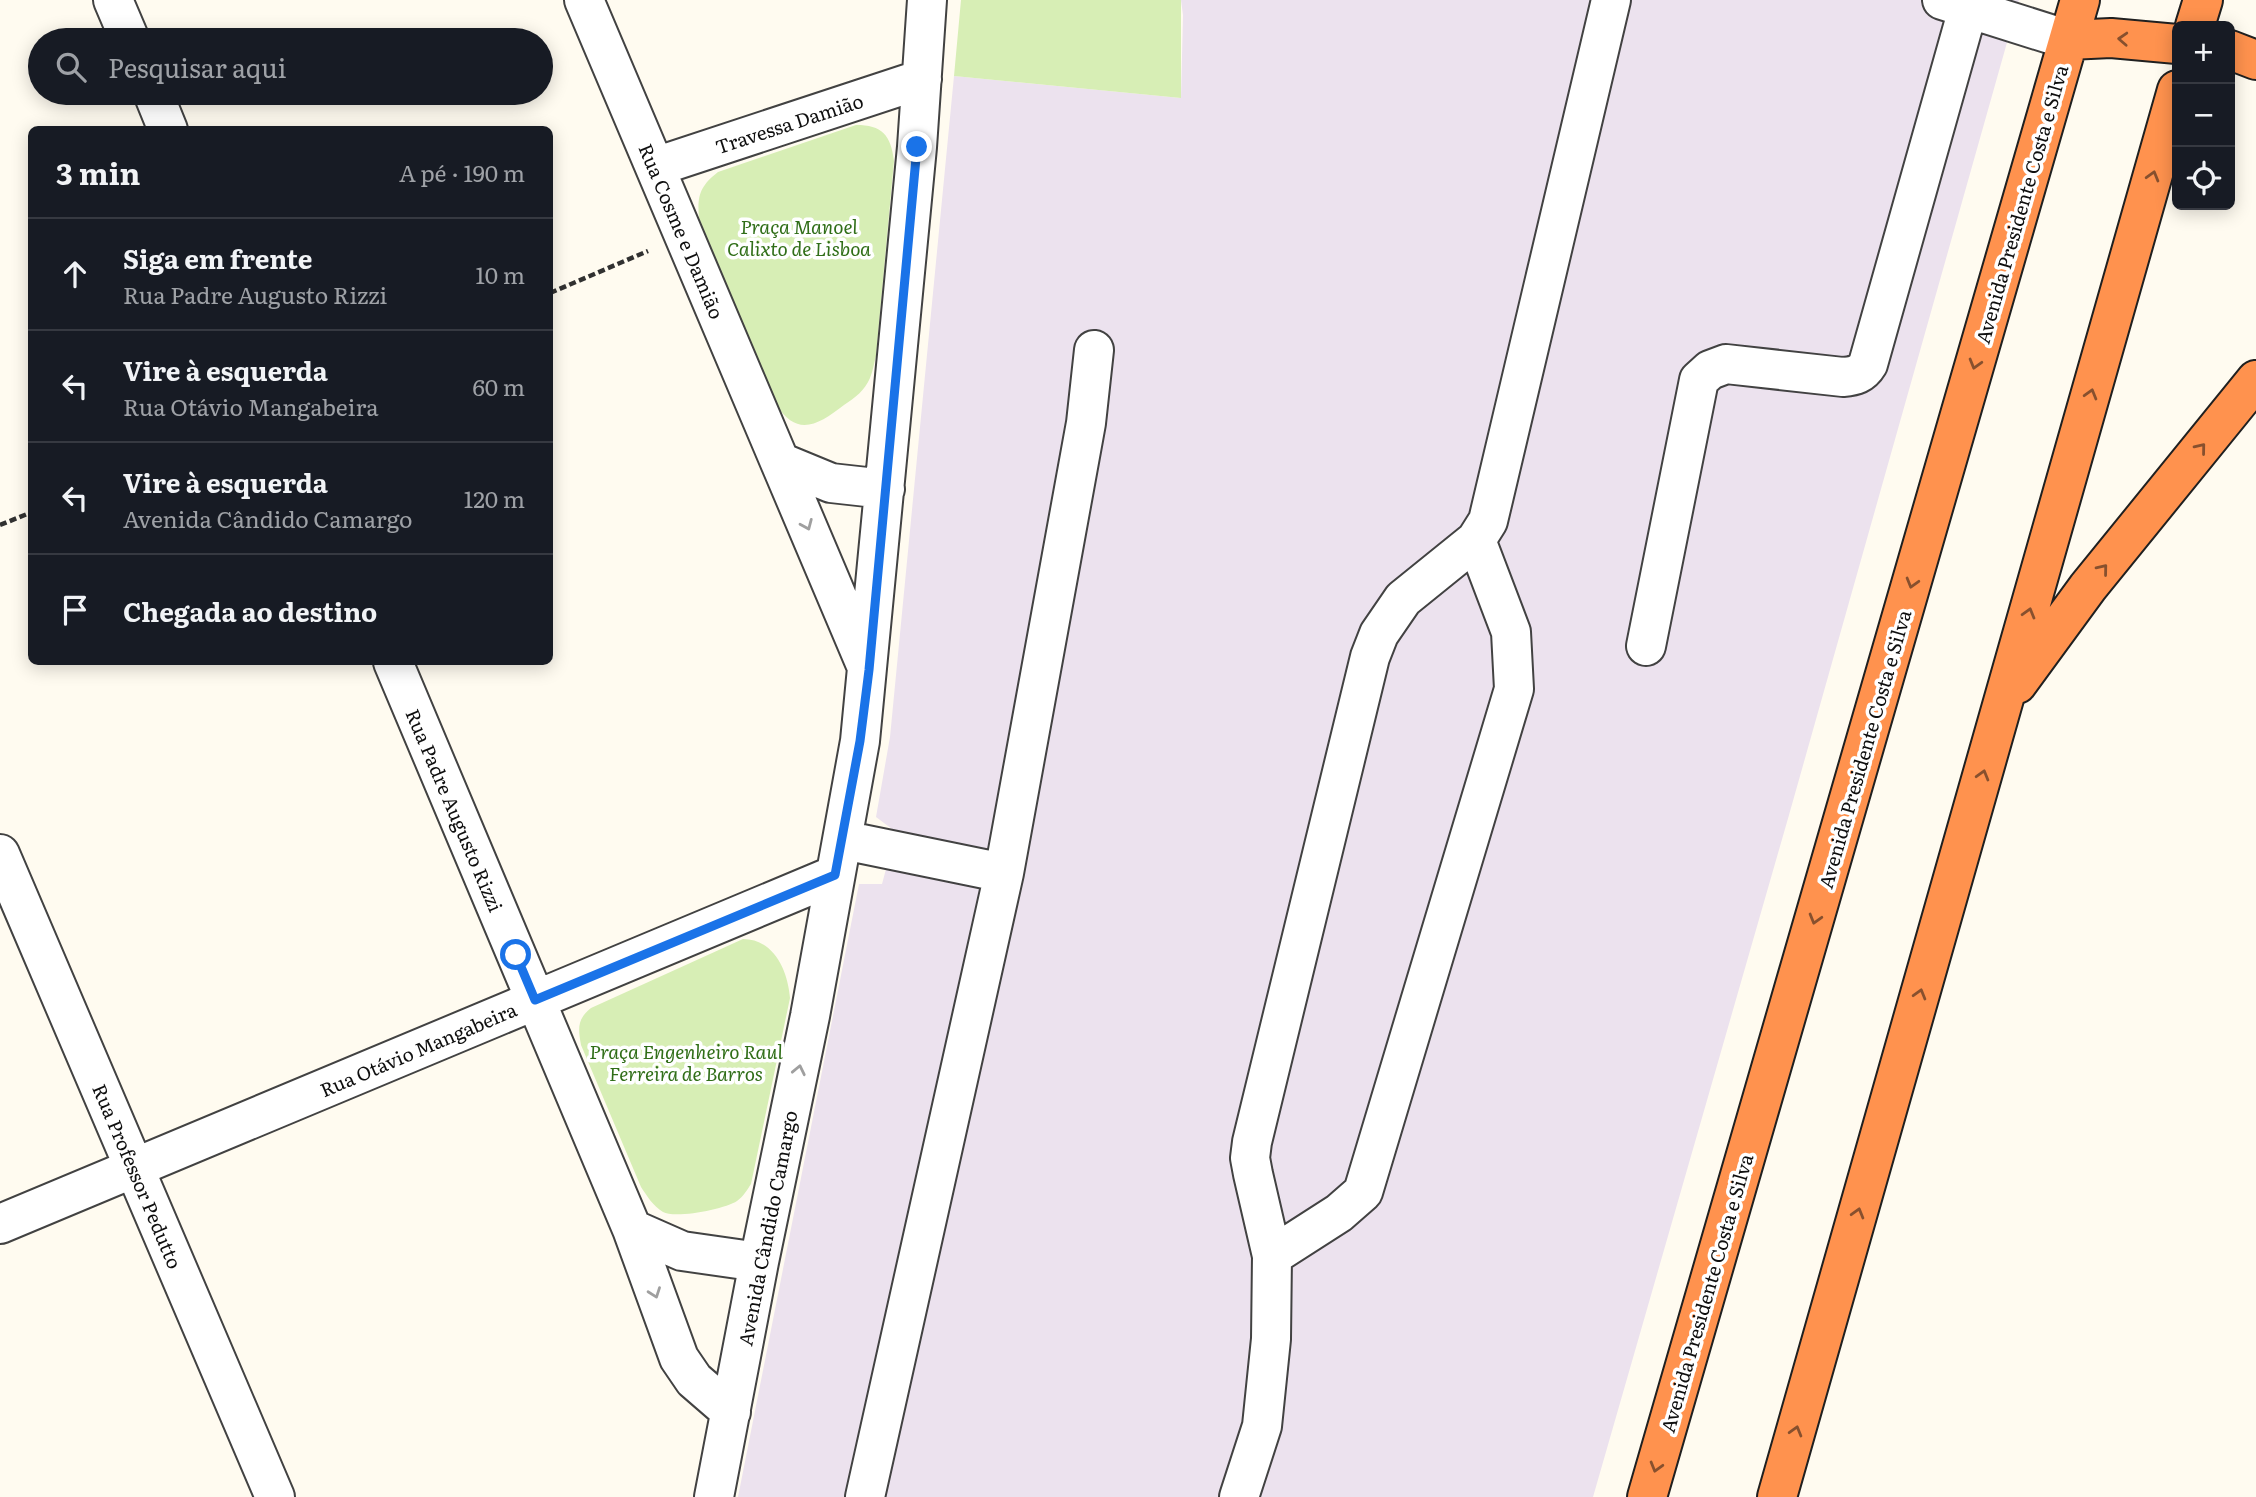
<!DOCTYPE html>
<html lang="pt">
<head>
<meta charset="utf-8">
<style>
	body { margin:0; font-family:Literata,serif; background:#20242c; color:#f1f3f6 }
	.controls { position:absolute; right:21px; top:21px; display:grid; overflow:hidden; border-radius:10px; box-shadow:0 4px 18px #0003 }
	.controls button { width:63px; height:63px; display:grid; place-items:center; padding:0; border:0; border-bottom:2px solid #363941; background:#171b24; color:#f1f3f6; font:35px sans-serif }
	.stop { position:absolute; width:21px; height:21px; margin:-16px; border:5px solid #1a73e8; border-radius:50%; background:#fff }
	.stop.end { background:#1a73e8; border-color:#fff; box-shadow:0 2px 7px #0008 }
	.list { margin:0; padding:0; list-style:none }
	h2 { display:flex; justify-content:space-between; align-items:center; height:91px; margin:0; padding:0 28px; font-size:30px }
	h2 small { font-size:23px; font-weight:400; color:#9ea1a6 }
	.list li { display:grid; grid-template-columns:46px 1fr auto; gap:21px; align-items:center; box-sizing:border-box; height:112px; padding:0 28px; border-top:2px solid #363941 }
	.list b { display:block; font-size:26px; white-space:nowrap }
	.list p { margin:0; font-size:23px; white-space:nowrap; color:#9ea1a6 }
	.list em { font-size:23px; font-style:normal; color:#9ea1a6 }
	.icon { flex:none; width:38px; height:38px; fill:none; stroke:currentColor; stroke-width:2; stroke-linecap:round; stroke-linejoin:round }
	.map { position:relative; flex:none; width:2256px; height:1497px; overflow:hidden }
	.search { position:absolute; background:#171b24; box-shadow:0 4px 18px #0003; left:28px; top:28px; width:525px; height:77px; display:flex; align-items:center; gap:18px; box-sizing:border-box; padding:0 24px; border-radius:38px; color:#9ea1a6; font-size:26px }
	.panel { position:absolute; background:#171b24; box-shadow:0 4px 18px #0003; left:28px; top:126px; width:525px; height:539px; border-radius:10px }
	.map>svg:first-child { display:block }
	.industrial { fill:#ece2ee }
	.green { fill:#d7eeb5 }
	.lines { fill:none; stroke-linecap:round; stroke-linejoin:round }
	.minor-casing { stroke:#424242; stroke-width:42 }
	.highway-casing { stroke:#202020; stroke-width:42 }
	.path { stroke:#313131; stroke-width:4.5; stroke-dasharray:7 3.5; stroke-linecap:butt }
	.minor { stroke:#fff; stroke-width:38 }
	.highway { stroke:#ff924e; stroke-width:38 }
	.oneway { stroke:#87502e }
	.oneway2 { stroke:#9f9f9f }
	.route { stroke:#1a73e8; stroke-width:9 }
	.labels { text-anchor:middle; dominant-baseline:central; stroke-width:7; stroke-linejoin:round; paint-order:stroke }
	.street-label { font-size:19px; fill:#0f0f0f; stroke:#fff }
	.park-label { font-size:19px; font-style:italic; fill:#306e18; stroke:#fff }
</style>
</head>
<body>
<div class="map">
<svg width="2256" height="1497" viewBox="0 0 2256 1497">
	<rect width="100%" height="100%" fill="#fffbf0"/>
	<path class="industrial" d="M1181 0H2019L1789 815 1593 1497H738L859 884H882L896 832 876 817 890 737 954 76 1181 98 1183 15Z"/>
	<path class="green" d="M961 0H1181V98L954 76Z
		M856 125C882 125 891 135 894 161L876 356C874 363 873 371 870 378 865 390 855 398 844 405 818 425 797 438 776 404L699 218C697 196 700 186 718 172Z
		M743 939C774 939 788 971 790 998L751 1184C747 1190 743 1197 737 1201 725 1209 675 1219 663 1212 653 1206 647 1196 641 1187L581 1045C578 1029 577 1019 591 1008Z"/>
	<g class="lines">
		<defs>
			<path id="minor" d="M113 0 130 40
				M584 0 866 665
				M1942 0 2069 40
				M153 93 168 130
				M655 167 922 79
				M780 462 831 483 885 489
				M1646 646 1699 380 1710 370 1726 364 1843 377C1855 376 1862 374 1868 364L1968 9
				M393 662 632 1229 679 1358 694 1380 731 1412
				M843 840 1004 873
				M0 854 275 1497
				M0 1224 835 875
				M632 1229 682 1251 759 1262
				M1272 1256 1339 1213 1363 1192 1514 689 1511 632 1476 540
				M714 1497 759 1262 810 1016 860 741 917 147 927 0
				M865 1497 1004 873 1086 423 1094 350
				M1239 1497 1262 1426 1271 1339 1272 1256 1253 1174 1250 1158 1252 1142 1370 657 1379 634 1403 599 1476 540 1488 521 1611 0"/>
			<path id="highway" d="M2195 26 2203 0
				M2069 40 2111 38 2177 44
				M2230 50 2256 60
				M2017 684 2088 587 2256 380
				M1647 1497 2080 0
				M1777 1497 2177 90"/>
		</defs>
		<use href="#minor" class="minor-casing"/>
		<use href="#highway" class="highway-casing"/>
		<path class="path" d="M550 293 648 251
			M0 525 32 512"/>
		<use href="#minor" class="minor"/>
		<use href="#highway" class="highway"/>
	</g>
	<defs><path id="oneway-chevron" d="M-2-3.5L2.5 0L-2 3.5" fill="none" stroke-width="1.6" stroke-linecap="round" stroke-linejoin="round" transform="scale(1.75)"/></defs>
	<g class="oneway">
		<use href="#oneway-chevron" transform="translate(2123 39) rotate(-177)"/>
		<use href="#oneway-chevron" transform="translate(2153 176) rotate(-74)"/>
		<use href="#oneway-chevron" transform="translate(1975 364) rotate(106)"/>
		<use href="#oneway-chevron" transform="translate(2091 394) rotate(-74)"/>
		<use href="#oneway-chevron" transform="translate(2201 448) rotate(-51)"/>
		<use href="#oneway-chevron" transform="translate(2103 569) rotate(-51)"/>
		<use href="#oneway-chevron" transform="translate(1912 583) rotate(106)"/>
		<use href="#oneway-chevron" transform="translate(2029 613) rotate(-74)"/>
		<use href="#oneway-chevron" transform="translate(1983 775) rotate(-74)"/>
		<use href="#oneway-chevron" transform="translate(1815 919) rotate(106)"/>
		<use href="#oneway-chevron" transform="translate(1920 994) rotate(-74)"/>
		<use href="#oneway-chevron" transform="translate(1858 1213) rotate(-74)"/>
		<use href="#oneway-chevron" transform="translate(1796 1431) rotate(-74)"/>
		<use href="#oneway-chevron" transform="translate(1656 1467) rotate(106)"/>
	</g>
	<g class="oneway2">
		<use href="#oneway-chevron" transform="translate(807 525) rotate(67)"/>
		<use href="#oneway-chevron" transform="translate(799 1070) rotate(-78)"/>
		<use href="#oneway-chevron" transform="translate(655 1293) rotate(70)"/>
	</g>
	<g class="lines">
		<path class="route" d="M516 955 535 1000 835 875 860 741 869 670 917 147"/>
	</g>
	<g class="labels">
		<g class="street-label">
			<text transform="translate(789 123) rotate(-18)">Travessa Damião</text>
			<text transform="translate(2021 204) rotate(-74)">Avenida Presidente Costa e Silva</text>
			<text transform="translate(682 231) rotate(67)">Rua Cosme e Damião</text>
			<text transform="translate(1864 749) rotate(-74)">Avenida Presidente Costa e Silva</text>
			<text transform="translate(455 810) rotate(67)">Rua Padre Augusto Rizzi</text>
			<text transform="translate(418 1049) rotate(-23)">Rua Otávio Mangabeira</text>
			<text transform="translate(138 1176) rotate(67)">Rua Professor Pedutto</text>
			<text transform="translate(767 1228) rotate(-79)">Avenida Cândido Camargo</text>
			<text transform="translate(1706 1293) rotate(-74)">Avenida Presidente Costa e Silva</text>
		</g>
		<g class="park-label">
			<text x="799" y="226">Praça Manoel<tspan x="799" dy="22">Calixto de Lisboa</tspan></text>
			<text x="686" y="1051">Praça Engenheiro Raul<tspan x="686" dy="22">Ferreira de Barros</tspan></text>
		</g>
	</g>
</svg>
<div class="controls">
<button>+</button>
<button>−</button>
<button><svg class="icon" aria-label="locate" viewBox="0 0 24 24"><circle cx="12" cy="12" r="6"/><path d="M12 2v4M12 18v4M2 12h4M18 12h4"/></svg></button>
</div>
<div class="stop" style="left:516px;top:955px"></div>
<div class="stop end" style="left:917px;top:147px"></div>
<div class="search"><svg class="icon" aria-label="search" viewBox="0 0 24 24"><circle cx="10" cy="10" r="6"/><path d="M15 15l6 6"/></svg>Pesquisar aqui</div>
<section class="panel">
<h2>3 min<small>A pé · 190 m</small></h2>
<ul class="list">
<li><svg class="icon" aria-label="ahead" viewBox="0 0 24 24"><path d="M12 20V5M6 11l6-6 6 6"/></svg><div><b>Siga em frente</b><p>Rua Padre Augusto Rizzi</p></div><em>10 m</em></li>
<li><svg class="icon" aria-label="left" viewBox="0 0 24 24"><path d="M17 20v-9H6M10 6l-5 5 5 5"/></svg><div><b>Vire à esquerda</b><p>Rua Otávio Mangabeira</p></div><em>60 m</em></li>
<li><svg class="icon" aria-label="left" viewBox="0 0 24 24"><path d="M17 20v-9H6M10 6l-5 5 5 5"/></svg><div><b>Vire à esquerda</b><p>Avenida Cândido Camargo</p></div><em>120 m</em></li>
<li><svg class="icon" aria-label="arrive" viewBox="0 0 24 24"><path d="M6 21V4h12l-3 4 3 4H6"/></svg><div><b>Chegada ao destino</b></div></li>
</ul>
</section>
</div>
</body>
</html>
